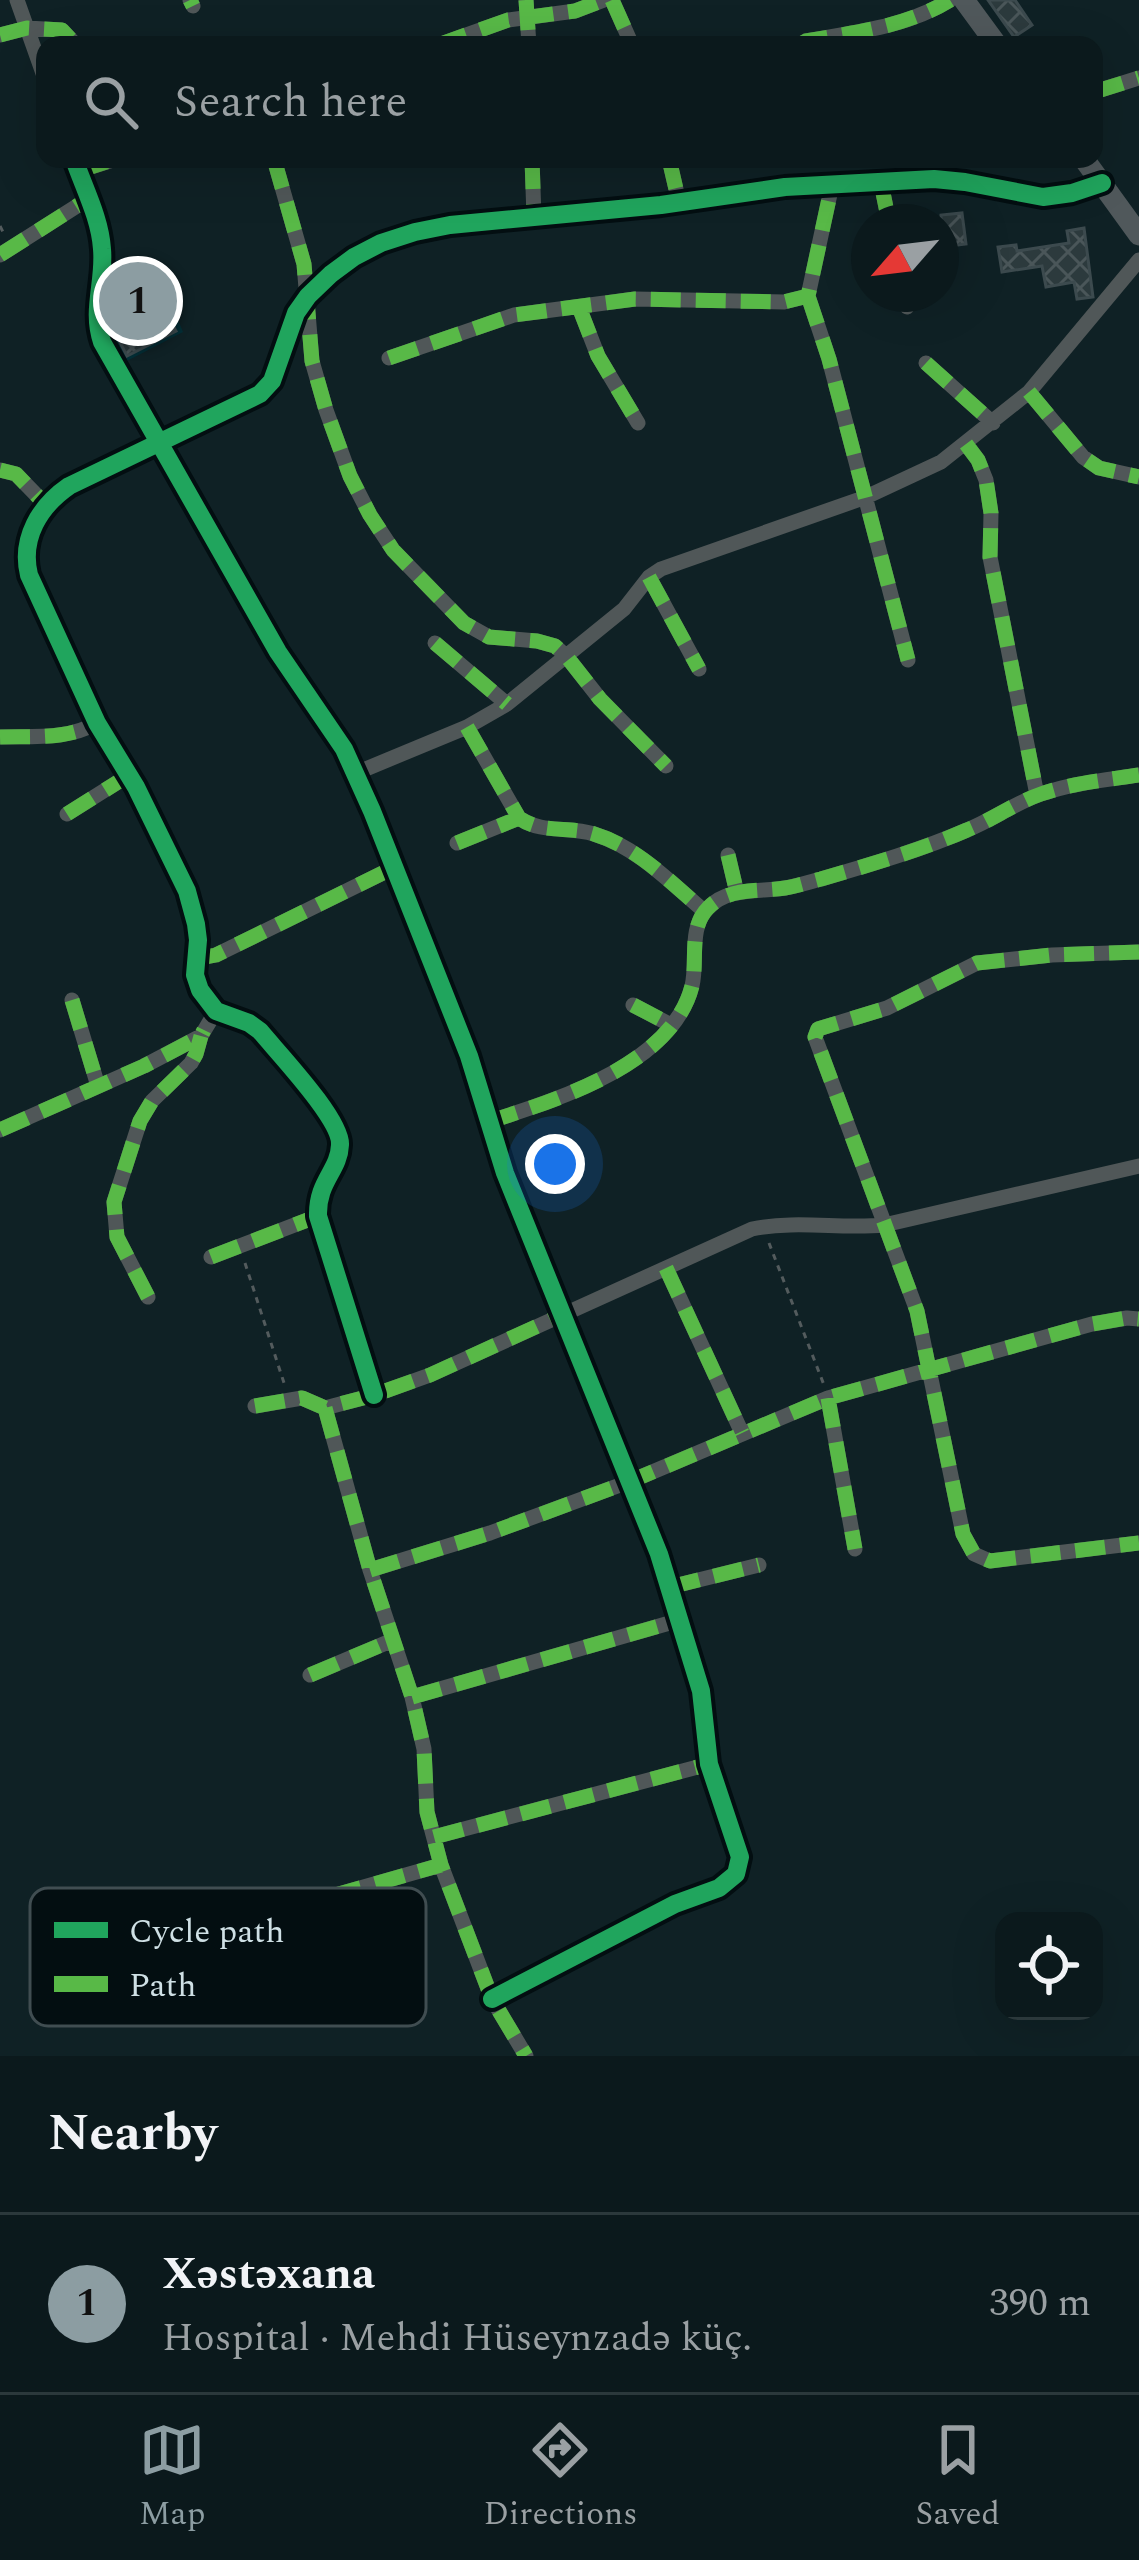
<!DOCTYPE html>
<html lang="en">
<head>
<meta charset="utf-8">
<style>
	body { margin:0; font-family:Spectral,serif; background:#192629; color:#f1f3f6 }
	.controls { position:absolute; right:36px; bottom:36px; display:grid; overflow:hidden; border-radius:24px; box-shadow:0 12px 48px #0002 }
	.controls button { width:108px; height:108px; display:grid; place-items:center; padding:0; border:0; border-bottom:3px solid #2b383b; background:#0b191c; color:#f1f3f6; font:60px sans-serif }
	.compass { position:absolute; left:851px; top:204px; width:108px; height:108px; border-radius:50%; background:#0b191c; box-shadow:0 12px 48px #0002; rotate:242deg }
	.you { position:absolute; left:555px; top:1164px; width:42px; height:42px; margin:-30px; border:9px solid #fff; border-radius:50%; background:#1a73e8; box-shadow:0 0 0 18px #1a73e833 }
	.badge { display:grid; place-items:center; width:78px; height:78px; border-radius:50%; background:#8c9da2; color:#111; font-size:39px; font-weight:700 }
	.pin { position:absolute; translate:-50% -50%; border:6px solid #fff; box-shadow:0 3px 12px #0006 }
	.list { margin:0; padding:0; list-style:none }
	h2 { display:flex; justify-content:space-between; align-items:center; height:156px; margin:0; padding:0 48px; font-size:51px }
	h2 small { font-size:39px; font-weight:400; color:#9aa0a3 }
	.list li { display:grid; grid-template-columns:78px 1fr auto; gap:36px; align-items:center; box-sizing:border-box; height:180px; padding:0 48px; border-top:3px solid #2b383b }
	.list b { display:block; font-size:45px; white-space:nowrap }
	.list p { margin:0; font-size:39px; white-space:nowrap; color:#9aa0a3 }
	.list em { font-size:39px; font-style:normal; color:#9aa0a3 }
	.icon { flex:none; width:66px; height:66px; fill:none; stroke:currentColor; stroke-width:2; stroke-linecap:round; stroke-linejoin:round }
	.map { position:relative; flex:none; width:1139px; height:2056px; overflow:hidden }
	.search { position:absolute; background:#0b191c; box-shadow:0 12px 48px #0002; left:36px; right:36px; top:36px; height:132px; display:flex; align-items:center; gap:30px; box-sizing:border-box; padding:0 42px; border-radius:24px; color:#9aa0a3; font-size:45px }
	.sheet { height:336px; background:#0b191c }
	nav { display:flex; justify-content:space-around; align-items:center; box-sizing:border-box; height:168px; border-top:3px solid #2b383b; background:#0b191c; font-size:33px; color:#9aa0a3 }
	nav a { display:grid; justify-items:center; gap:6px }
	nav .on { color:#8c9da2 }
	.map>svg:first-child { display:block }
	.built { fill:#032e36 }
	.building { fill:url(#building-cross-hatch); stroke:#3c4a4e; stroke-width:3 }
	.lines { fill:none; stroke-linecap:round; stroke-linejoin:round }
	.path { stroke:#535b5d; stroke-width:3; stroke-dasharray:6 6; stroke-linecap:butt }
	.street { stroke:#505758; stroke-width:15 }
	.secondary { stroke:#50585b; stroke-width:21 }
	.quiet { stroke:#58b947; stroke-width:15; stroke-dasharray:30 15; stroke-linecap:butt }
	.cycleway-casing { stroke:#030e11; stroke-width:26 }
	.cycleway { stroke:#20a55d; stroke-width:18 }
	.key { fill:#030e11; stroke:#404d51; stroke-width:3 }
	.key-label { font-size:33px; fill:#cfe0e5 }
</style>
</head>
<body>
<div class="map">
<svg width="1139" height="2056" viewBox="0 0 1139 2056">
	<defs>
		<pattern id="building-cross-hatch" width="8" height="8" patternUnits="userSpaceOnUse" patternTransform="scale(3)"><rect width="8" height="8" fill="#2c3a3d"/><path d="M0 0l8 8M0 8l8-8" fill="none" stroke="#4a5659"/></pattern>
	</defs>
	<rect width="100%" height="100%" fill="#0f2125"/>
	<path class="built" d="M116 260 162 281 183 332 125 362 104 320Z"/>
	<path class="building" d="M988 0H1015L1032 25 1014 37Z
		M962 213 966 244 941 247V215Z
		M1084 228 1093 297 1077 299 1074 282 1046 287 1042 266 1002 272 998 247 1016 245 1017 251 1069 243 1067 231Z
		M118 278 138 284 131 312 140 330 168 316 176 331 127 356 110 323Z"/>
	<g class="lines">
		<path class="path" d="M0 226 5 236
			M769 1243 824 1385
			M245 1263 285 1386"/>
		<path class="street" d="M17 0 45 79
			M190 0 193 6
			M526 0 529 45
			M612 0 632 45
			M0 35 27 28 62 30 76 45
			M438 45 508 20 575 11 604 0
			M799 45 806 41C856 32 906 27 950 0
			M1094 92 1139 78
			M74 159C84 188 100 218 102 249 105 282 91 310 102 342L278 652 344 749 372 811 469 1056 505 1173 659 1554 701 1691 709 1764 740 1857 736 1874 719 1888 675 1904 492 1999
			M274 159 304 264 312 361 326 410 350 476 370 515 393 550 464 623 489 637 537 641 555 646 567 657 600 699 666 766
			M532 159 534 217
			M669 159 679 202
			M78 171 116 159
			M881 183 889 222
			M0 255 88 199
			M905 294 907 307
			M808 296 829 359 908 660
			M579 307 598 356 638 423
			M389 358 514 315 635 299 784 302 808 296 832 185
			M926 363 993 423
			M1029 392 1083 457 1099 468 1139 477
			M966 444 978 460 986 480 991 513 990 557 1037 795
			M0 470 16 474 45 504
			M649 577 699 669
			M435 643 507 704
			M467 727 519 818C542 834 568 826 594 834 637 847 670 882 704 911
			M0 737C33 736 67 740 97 723
			M356 773 467 727 507 704 624 609 649 577 661 569 866 497 941 462 1029 392 1139 260
			M67 814 129 775
			M457 843 519 818
			M728 855 737 893
			M1139 952 1052 955 977 963 887 1008 818 1029 815 1037 917 1311 963 1534 974 1554 990 1561 1139 1543
			M195 959 216 955 395 867
			M72 1000 98 1086
			M633 1005 671 1025
			M488 1122C556 1100 672 1065 692 986 698 961 688 928 708 908 728 887 759 892 785 888 797 886 809 882 821 879 869 865 921 850 967 830 992 820 1015 803 1041 794 1072 783 1106 780 1139 775
			M0 1130 144 1066 201 1036 216 1011
			M211 1257 318 1216
			M666 1268 742 1433
			M148 1297 117 1237 114 1202 140 1121 152 1101 191 1063 196 1054 201 1036
			M374 1395 318 1216C317 1181 339 1171 340 1145 342 1120 278 1053 260 1031L249 1023 216 1011 200 990 195 975 198 940 196 924 187 891 136 787 97 723 29 575C20 538 40 506 69 486L260 394 272 381 296 313 308 296 331 274 354 257 381 243 415 232 450 225 661 205 785 187 934 179 965 182 1043 197 1072 193 1102 183
			M828 1398 855 1549
			M255 1406 302 1398 325 1408 374 1395 430 1375 752 1229C796 1220 840 1229 884 1225L1139 1166
			M325 1408 370 1570 412 1697 424 1749 427 1812 441 1865 492 1999 526 2056
			M370 1570 490 1533 631 1481 828 1398 1092 1324 1127 1318 1139 1319
			M670 1587 759 1565
			M310 1675 393 1640
			M412 1697 680 1620
			M434 1837 709 1764
			M332 1896 441 1865"/>
		<path class="secondary" d="M964 0 997 45
			M1084 159 1139 235"/>
		<path class="quiet" d="M190 0 193 6
			M526 0 529 45
			M612 0 632 45
			M0 35 27 28 62 30 76 45
			M438 45 508 20 575 11 604 0
			M799 45 806 41C856 32 906 27 950 0
			M1094 92 1139 78
			M274 159 304 264 312 361 326 410 350 476 370 515 393 550 464 623 489 637 537 641 555 646 567 657 600 699 666 766
			M532 159 534 217
			M669 159 679 202
			M78 171 116 159
			M881 183 889 222
			M0 255 88 199
			M905 294 907 307
			M808 296 829 359 908 660
			M579 307 598 356 638 423
			M389 358 514 315 635 299 784 302 808 296 832 185
			M926 363 993 423
			M1029 392 1083 457 1099 468 1139 477
			M966 444 978 460 986 480 991 513 990 557 1037 795
			M0 470 16 474 45 504
			M649 577 699 669
			M435 643 507 704
			M467 727 519 818C542 834 568 826 594 834 637 847 670 882 704 911
			M0 737C33 736 67 740 97 723
			M67 814 129 775
			M457 843 519 818
			M728 855 737 893
			M1139 952 1052 955 977 963 887 1008 818 1029 815 1037 917 1311 963 1534 974 1554 990 1561 1139 1543
			M195 959 216 955 395 867
			M72 1000 98 1086
			M633 1005 671 1025
			M488 1122C556 1100 672 1065 692 986 698 961 688 928 708 908 728 887 759 892 785 888 797 886 809 882 821 879 869 865 921 850 967 830 992 820 1015 803 1041 794 1072 783 1106 780 1139 775
			M0 1130 144 1066 201 1036 204 1030
			M211 1257 318 1216
			M666 1268 742 1433
			M148 1297 117 1237 114 1202 140 1121 152 1101 191 1063 196 1054 201 1036
			M828 1398 855 1549
			M255 1406 302 1398 325 1408 374 1395 430 1375 564 1314 567 1322
			M325 1408 370 1570 412 1697 424 1749 427 1812 441 1865 492 1999 526 2056
			M370 1570 490 1533 631 1481 828 1398 1092 1324 1127 1318 1139 1319
			M670 1587 759 1565
			M310 1675 393 1640
			M412 1697 680 1620
			M434 1837 709 1764
			M332 1896 441 1865"/>
		<defs>
			<path id="cycleway" d="M74 159C84 188 100 218 102 249 105 282 91 310 102 342L278 652 344 749 372 811 469 1056 505 1173 659 1554 701 1691 709 1764 740 1857 736 1874 719 1888 675 1904 492 1999
				M374 1395 318 1216C317 1181 339 1171 340 1145 342 1120 278 1053 260 1031L249 1023 216 1011 200 990 195 975 198 940 196 924 187 891 136 787 97 723 29 575C20 538 40 506 69 486L260 394 272 381 296 313 308 296 331 274 354 257 381 243 415 232 450 225 661 205 785 187 934 179 965 182 1043 197 1072 193 1102 183"/>
		</defs>
		<use href="#cycleway" class="cycleway-casing"/>
		<use href="#cycleway" class="cycleway"/>
	</g>
	<rect x="30" y="1888" width="396" height="138" rx="18" class="key"/>
	<rect x="54" y="1922" width="54" height="16" fill="#20a55d"/>
	<rect x="54" y="1976" width="54" height="16" fill="#58b947"/>
	<g class="key-label">
		<text x="129" y="1942">Cycle path</text>
		<text x="129" y="1996">Path</text>
	</g>
</svg>
<div class="controls">
<button><svg class="icon" aria-label="locate" viewBox="0 0 24 24"><circle cx="12" cy="12" r="6"/><path d="M12 2v4M12 18v4M2 12h4M18 12h4"/></svg></button>
</div>
<svg class="compass" viewBox="-18 -18 36 36"><path d="M0-13l5 13h-10z" fill="#e53935"/><path d="M0 13l5-13h-10z" fill="#9aa0a3"/></svg>
<div class="you"></div>
<div class="pin badge" style="left:138px;top:301px">1</div>
<div class="search"><svg class="icon" aria-label="search" viewBox="0 0 24 24"><circle cx="10" cy="10" r="6"/><path d="M15 15l6 6"/></svg>Search here</div>
</div>
<section class="sheet">
<h2>Nearby<small></small></h2>
<ul class="list">
<li><span class="badge">1</span><div><b>Xəstəxana</b><p>Hospital · Mehdi Hüseynzadə küç.</p></div><em>390 m</em></li>
</ul>
</section>
<nav>
<a class="on"><svg class="icon" aria-label="map" viewBox="0 0 24 24"><path d="M3 6l6-2 6 2 6-2v14l-6 2-6-2-6 2zM9 4v14M15 6v14"/></svg>Map</a>
<a><svg class="icon" aria-label="directions" viewBox="0 0 24 24"><path d="M12 3l9 9-9 9-9-9zM9 14v-3h6M13 9l2 2-2 2"/></svg>Directions</a>
<a><svg class="icon" aria-label="saved" viewBox="0 0 24 24"><path d="M7 4h10v16l-5-4-5 4z"/></svg>Saved</a>
</nav>
</body>
</html>
